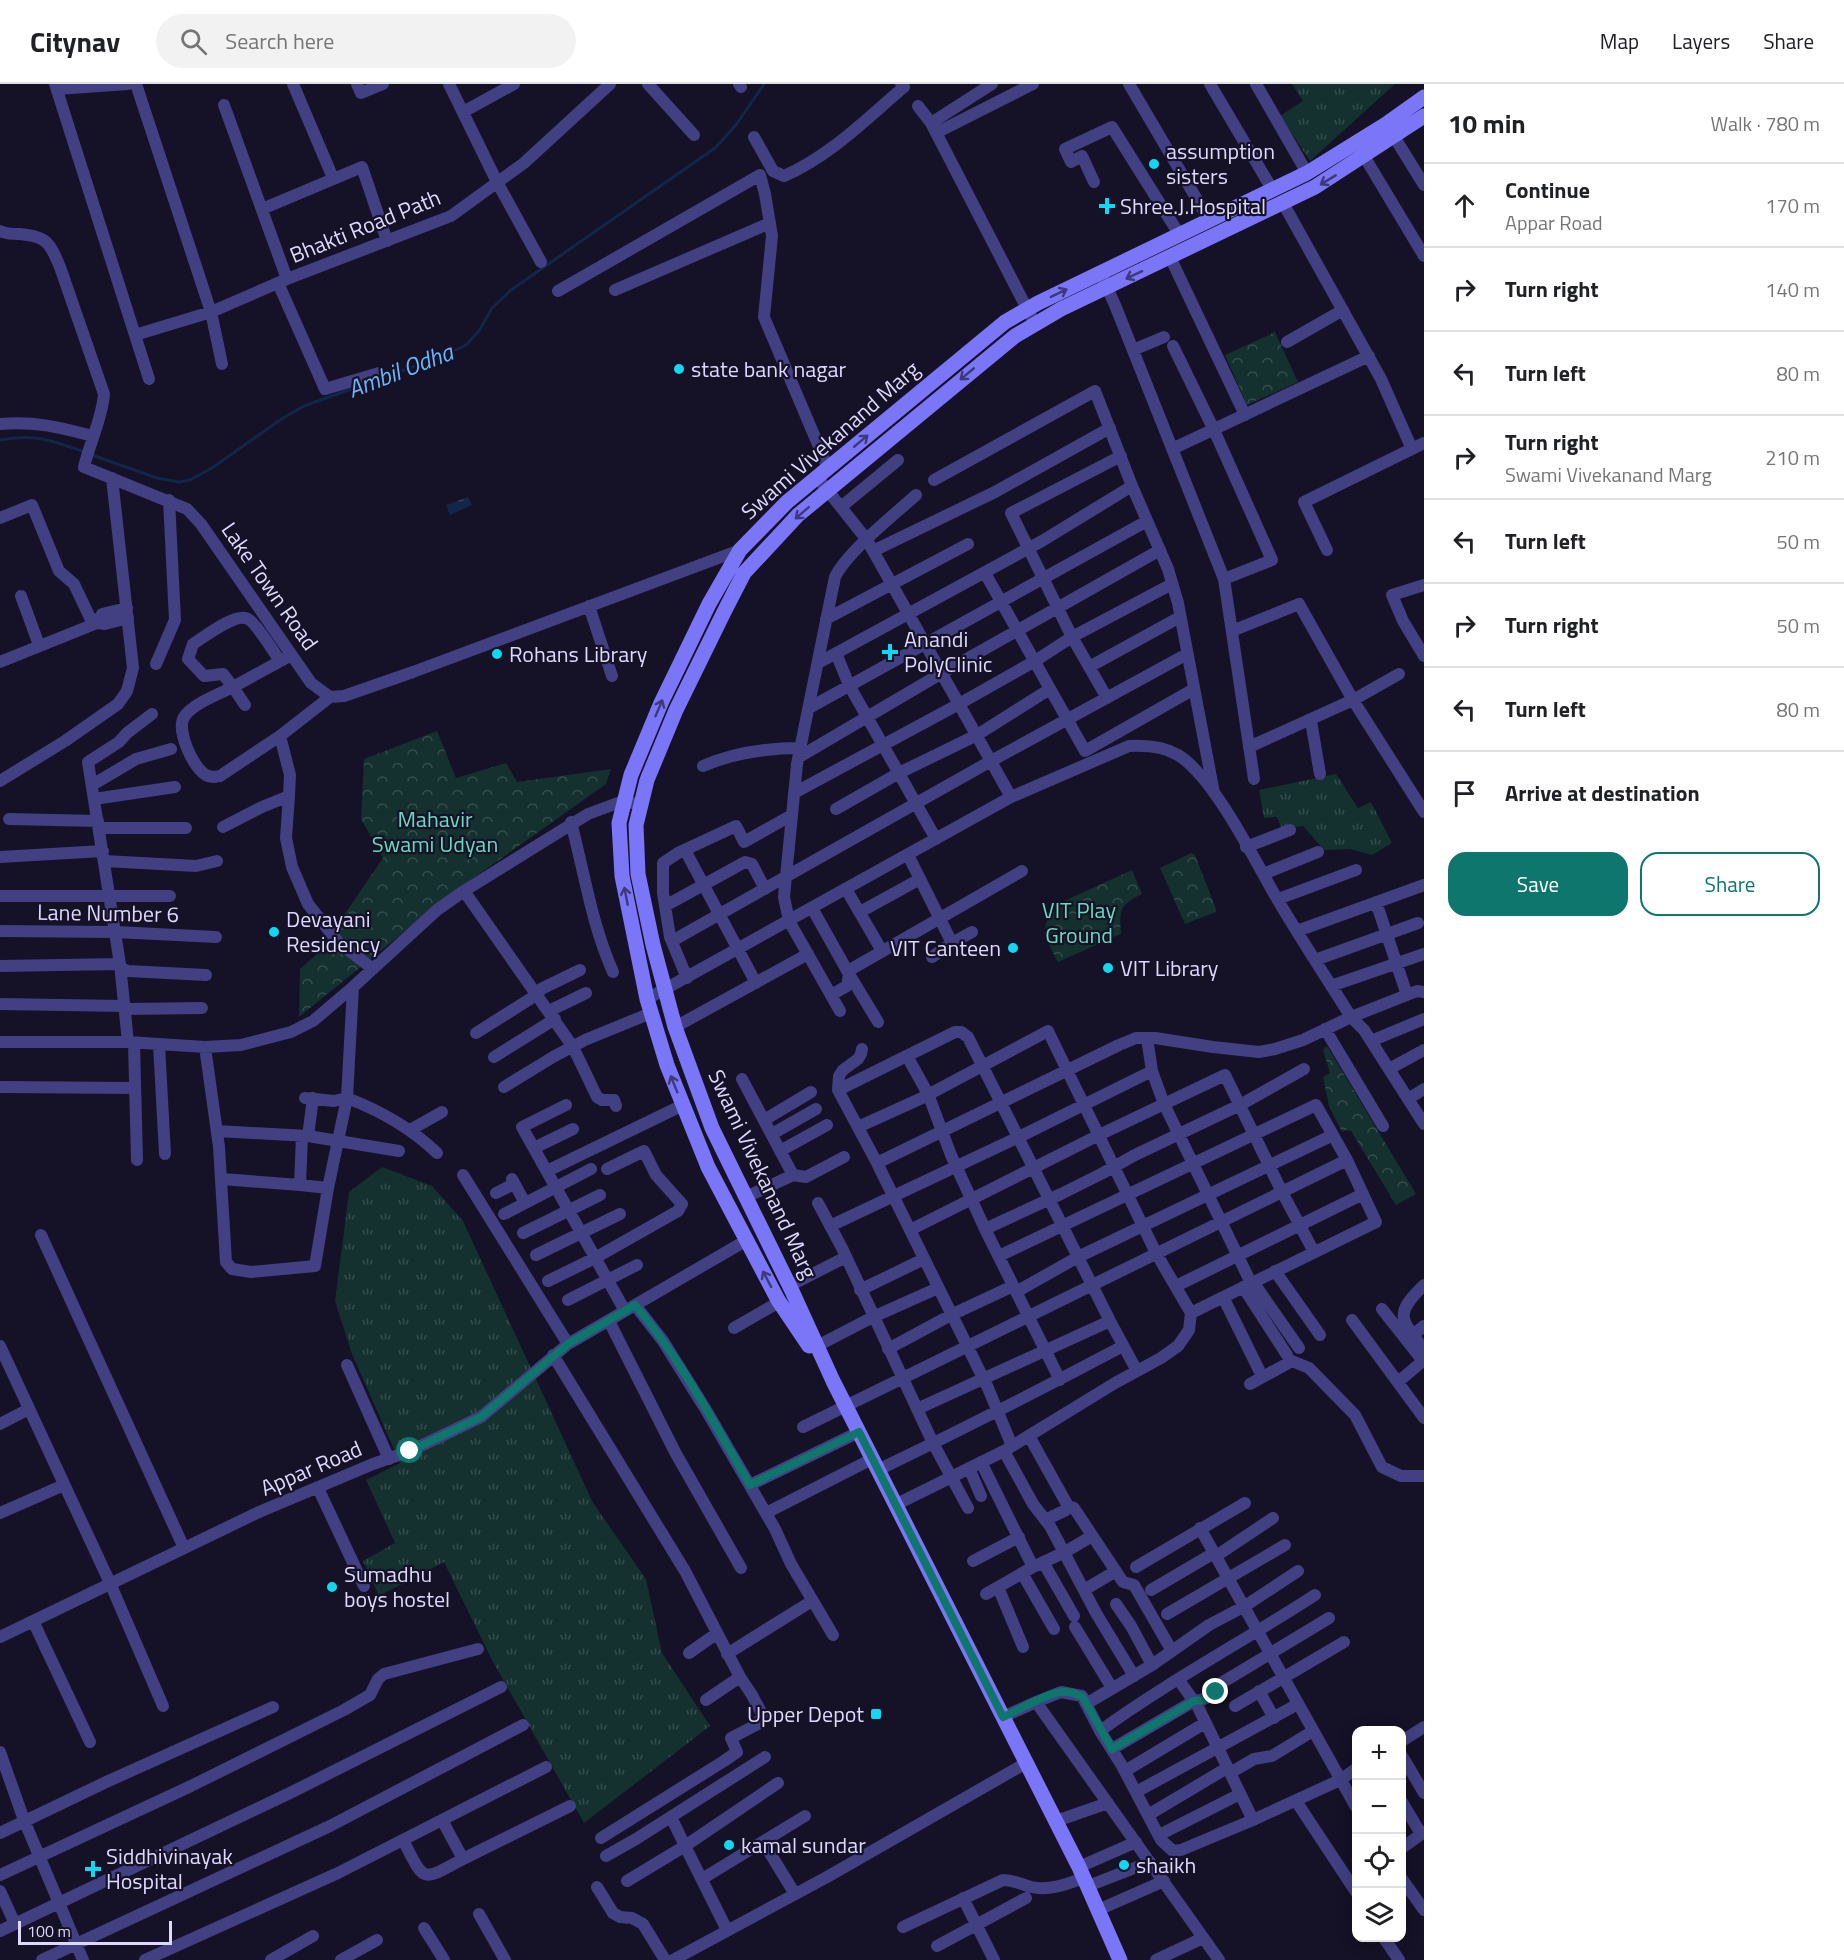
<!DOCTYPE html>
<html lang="en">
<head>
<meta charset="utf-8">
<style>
	body { margin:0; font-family:"Titillium Web",sans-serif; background:#f2f2f2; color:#202124 }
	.controls { position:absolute; right:18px; bottom:18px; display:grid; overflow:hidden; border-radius:12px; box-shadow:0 3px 15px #0003 }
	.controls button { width:54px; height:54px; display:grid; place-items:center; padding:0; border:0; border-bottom:2px solid #e0e0e0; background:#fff; color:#202124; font:30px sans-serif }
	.scale { position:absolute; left:18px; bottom:15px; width:154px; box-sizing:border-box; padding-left:6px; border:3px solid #ddd9fd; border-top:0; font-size:16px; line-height:21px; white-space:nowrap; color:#ddd9fd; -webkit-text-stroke:4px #151126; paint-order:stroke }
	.stop { position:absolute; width:18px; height:18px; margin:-14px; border:4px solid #0f766e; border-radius:50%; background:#fff }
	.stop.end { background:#0f766e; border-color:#fff; box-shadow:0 2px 6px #0008 }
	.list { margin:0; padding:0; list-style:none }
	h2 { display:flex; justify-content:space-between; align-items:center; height:78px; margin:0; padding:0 24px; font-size:26px }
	h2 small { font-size:20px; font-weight:400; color:#757577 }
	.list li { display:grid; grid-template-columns:39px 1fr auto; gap:18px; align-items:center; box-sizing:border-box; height:84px; padding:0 24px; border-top:2px solid #e0e0e0 }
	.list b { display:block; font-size:22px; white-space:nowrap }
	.list p { margin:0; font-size:20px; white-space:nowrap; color:#757577 }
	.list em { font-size:20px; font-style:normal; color:#757577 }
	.actions { display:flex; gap:12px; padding:18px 24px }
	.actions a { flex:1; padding:14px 0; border:2px solid #0f766e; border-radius:18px; text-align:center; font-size:21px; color:#0f766e }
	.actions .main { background:#0f766e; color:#fff }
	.icon { flex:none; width:33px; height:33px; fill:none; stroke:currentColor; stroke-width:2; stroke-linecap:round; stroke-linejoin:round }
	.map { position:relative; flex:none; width:1424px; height:1876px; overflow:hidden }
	header { display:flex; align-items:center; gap:36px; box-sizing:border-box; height:84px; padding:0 30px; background:#fff; border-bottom:2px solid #e0e0e0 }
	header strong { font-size:28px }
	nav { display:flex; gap:33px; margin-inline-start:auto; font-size:21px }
	.search { width:420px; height:54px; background:#f2f2f2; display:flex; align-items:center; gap:15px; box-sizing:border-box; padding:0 21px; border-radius:33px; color:#757577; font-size:22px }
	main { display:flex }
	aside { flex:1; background:#fff }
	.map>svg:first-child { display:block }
	.grass { fill:url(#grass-tufts) }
	.park { fill:url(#park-crowns) }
	.water { fill:url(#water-ripples) }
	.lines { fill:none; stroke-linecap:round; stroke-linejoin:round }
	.stream { stroke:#12264a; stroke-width:3 }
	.street { stroke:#423f82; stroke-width:12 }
	.secondary { stroke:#7a76f7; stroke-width:15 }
	.oneway { stroke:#3d397a }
	.route { stroke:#0f766e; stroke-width:8 }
	.poi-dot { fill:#11d8f1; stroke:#151126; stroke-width:2 }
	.labels { text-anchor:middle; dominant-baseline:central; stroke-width:4.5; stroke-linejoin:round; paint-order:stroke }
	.poi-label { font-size:22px; fill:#ddd9fd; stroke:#151126; text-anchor:start }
	.street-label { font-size:22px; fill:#ddd9fd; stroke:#151126 }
	.park-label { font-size:22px; fill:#68d9be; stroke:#151126 }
	.water-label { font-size:24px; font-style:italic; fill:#6db5f6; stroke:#151126 }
</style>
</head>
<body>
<header>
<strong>Citynav</strong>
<div class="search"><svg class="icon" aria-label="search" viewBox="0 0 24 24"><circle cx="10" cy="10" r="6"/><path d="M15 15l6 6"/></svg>Search here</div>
<nav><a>Map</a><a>Layers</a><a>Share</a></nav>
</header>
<main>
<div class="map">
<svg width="1424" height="1876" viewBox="0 0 1424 1876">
	<defs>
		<pattern id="grass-tufts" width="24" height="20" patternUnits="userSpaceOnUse" patternTransform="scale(1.5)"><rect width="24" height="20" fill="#14302f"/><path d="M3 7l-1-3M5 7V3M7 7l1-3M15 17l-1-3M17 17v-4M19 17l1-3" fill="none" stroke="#364d4e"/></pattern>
		<pattern id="park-crowns" width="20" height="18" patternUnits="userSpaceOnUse" patternTransform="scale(1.5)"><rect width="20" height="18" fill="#14302f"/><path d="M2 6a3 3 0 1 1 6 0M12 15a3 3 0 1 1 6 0" fill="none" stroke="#364d4e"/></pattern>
		<pattern id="water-ripples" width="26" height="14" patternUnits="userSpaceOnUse" patternTransform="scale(1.5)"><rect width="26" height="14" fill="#12264a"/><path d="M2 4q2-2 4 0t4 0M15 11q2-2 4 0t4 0" fill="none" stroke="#344565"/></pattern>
	</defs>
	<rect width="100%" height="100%" fill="#151126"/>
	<path class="grass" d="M1292 0H1395L1310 77 1280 32 1303 17Z
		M1336 690 1358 724 1371 718 1392 759 1372 771 1350 765 1324 766 1303 742 1282 745 1277 733 1264 734 1259 706Z
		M382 1083 432 1102 463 1137 593 1419 646 1495 662 1569 710 1642 584 1739 492 1576 444 1478 379 1512 363 1477 395 1459 366 1396 400 1379 352 1270 335 1217 349 1108Z"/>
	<path class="park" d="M1275 248 1298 298 1247 321 1225 271Z
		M437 647 456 694 506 679 517 698 611 685 606 700 451 810 299 933 300 885 318 869 383 774 361 735 364 675Z
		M1191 769 1195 771 1216 825V828L1185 840 1160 784Z
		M1132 786 1142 810C1120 821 1119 825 1121 850L1058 878C1045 855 1042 849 1051 823Z
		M1327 962 1416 1110 1396 1121 1351 1047 1346 1046 1342 1048 1329 1022 1323 993 1330 989 1323 966Z"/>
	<path class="water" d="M468 413 472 421 450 431 446 421Z"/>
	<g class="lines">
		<path class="stream" d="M0 356C35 349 53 357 85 368
			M92 371 157 394 179 398 190 396 212 384 283 334 304 322 443 272 466 261 479 247 492 224 511 206 715 64 736 41 764 0"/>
		<path class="street" d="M55 0 149 295
			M136 0 211 228 222 280
			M293 0 333 94
			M357 0 361 9 383 0
			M449 0 497 98 541 178
			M648 0 694 51
			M739 0 741 3
			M1129 0 1209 136
			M1210 0 1272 105
			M1256 0 1307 89
			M57 5 128 0
			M224 21 287 195
			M918 22 931 39 1035 240
			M463 28 514 0
			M931 39 992 0
			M1390 46 1424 101
			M936 49 1033 0
			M754 53 773 87 784 92C830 72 866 35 904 3L901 0
			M1364 72 1424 172
			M1094 98 1082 72 1071 78 1065 65 1112 43 1179 150
			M1283 119 1381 295 1412 365
			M262 125 362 83 387 157
			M0 147C6 150 12 150 19 150 47 152 50 159 60 183L104 310C102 335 90 358 84 383L187 425 201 440 311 599 330 613 344 612 413 588 740 466
			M1170 173 1245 331
			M1103 195 1115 221 1224 495 1254 695
			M278 199 325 305 379 289
			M615 206 770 139
			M558 207 760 91 765 110 772 152 764 233 828 384
			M135 251 211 228 287 195 451 132 524 79 610 0
			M1287 258 1343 226
			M1173 262 1214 346 1272 476 1224 495
			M1133 266 1164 253
			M0 340C36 337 58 343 93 352
			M1172 365 1369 272
			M817 393 867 456 1011 713
			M934 396 1095 307 1132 402 1168 485 1178 519 1214 709
			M841 423 898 376
			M0 434 32 421 59 487 74 500 93 540
			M1327 466 1304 418 1424 359
			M873 467 995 408 1110 344
			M985 489 1085 667 1194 605
			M1424 501 1392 511 1403 537 1424 572
			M21 512 39 561
			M589 522 612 592
			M826 535 968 460
			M97 539 102 530 127 524
			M1232 547 1299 520 1353 616 1399 590
			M836 569 849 601 936 755
			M280 577C274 568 256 539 248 535 236 528 204 553 193 560L188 575 204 592 223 590 233 603C219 610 192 620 184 633 176 646 193 684 206 691 211 694 215 693 220 692L280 652 330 613
			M0 578 97 539 105 540 128 534
			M818 579 1042 457 1132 402
			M156 580 175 536 169 416
			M1089 583 1180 533
			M1107 614 1072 553 1011 429 1121 372
			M245 621 233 603 286 574
			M809 624 1147 437
			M1311 637 1320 690
			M1249 663 1353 616 1424 728
			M799 673 942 589 1160 466
			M703 682C733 669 767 664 801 664
			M0 697 65 657 118 620 127 607 133 584 112 394
			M92 701 136 675 171 665
			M794 709 959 620 1035 577 1072 553 1172 500
			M289 712 286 754 292 783 308 820 338 858 373 885
			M94 715 175 703
			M836 725 899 689 977 651 1050 605
			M9 735 98 737
			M571 738C584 788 592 841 613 888
			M223 743 262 723 289 712 290 691 280 652
			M99 744H186
			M1246 763 1290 746
			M685 766 756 899
			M908 771 952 859 932 873
			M0 773 103 767
			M105 777 196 782 217 777
			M1263 790 1318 768
			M846 805 882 867
			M464 807 573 963 597 1013 602 1016H614L616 1022
			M0 812H170
			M1278 815 1356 786
			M1376 818 1407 911
			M665 822 745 778 752 780 765 805
			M812 824 849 890 847 902 831 911
			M860 828 920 795
			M0 847 116 848 216 853
			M1297 847 1424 801
			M672 857 991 677 1187 570
			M952 859 972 848
			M1315 876 1418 839
			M0 882 120 880
			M121 884 128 887 206 891
			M848 887 1022 787
			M849 890 878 938
			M687 894 670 853 663 809V779L678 769 736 742 744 758 792 731
			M1331 902 1424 870
			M353 903 347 1014C381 1027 410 1043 437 1069
			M1424 908 1417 907 1351 933 1364 946 1424 1040
			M647 915 1011 713 1129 662C1146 661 1163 662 1178 671 1214 693 1254 775 1276 813 1300 854 1326 893 1351 933L1303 956 1275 965 1259 968 1213 963 1155 954H1136L1119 961 877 1079 988 1304 1012 1362
			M0 920 124 922
			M125 925 202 924
			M549 927 586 909
			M840 927 789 837 784 813 797 680 835 493C847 468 894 431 916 411
			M675 943 808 870
			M1325 945 1383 1042
			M476 949 538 910 541 905 580 886
			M1147 954 1152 987 1164 1020 1251 1199
			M1371 957 1424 935
			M0 958H128L205 963 241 961 291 948 313 937 353 903 437 826 464 807 588 730 623 717 641 721
			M128 958 120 880 88 678 119 658 127 649 152 630
			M134 959 137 1076
			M159 961 165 1070
			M205 963 219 1063 226 1178 232 1185 251 1188 315 1182 328 1104 347 1014 334 1017 305 1014
			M862 965 861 970 858 975 843 986 839 992 838 1006 877 1079
			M907 972 928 1010 951 1071 985 1145 1060 1296
			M494 973 555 935
			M1389 985 1424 966
			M742 995 793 1091 746 1113
			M0 1003 135 1004
			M504 1003 553 973 585 956 651 929
			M838 1006 955 948H961L968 953 1110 1237 1137 1287
			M313 1014 308 1052 399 1067
			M1408 1015 1424 1005
			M566 1021 522 1043 625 1227
			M764 1036 811 1008
			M858 1043 922 1014 1048 947 1156 1169 1191 1229 1189 1246 1178 1262 1161 1274 1115 1299 1004 1367 895 1421
			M410 1046 442 1028
			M217 1047 308 1052
			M772 1050 816 1025
			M302 1052 300 1101 328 1104
			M534 1064 573 1045
			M780 1067 827 1041
			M547 1087 683 1021
			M463 1091 568 1260
			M793 1091 806 1093 844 1073
			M222 1095 300 1101
			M512 1095 525 1119
			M496 1109 514 1100
			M818 1119 842 1164 933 1359 968 1424
			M504 1130 591 1085
			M830 1142 1019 1053 1152 987
			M985 1145 1061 1110 1101 1090 1135 1071 1240 1021 1304 985
			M910 1146 1099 1051 1225 991 1282 1108 1314 1168
			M523 1149 600 1111
			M41 1151 184 1464
			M536 1171 620 1130
			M999 1172 1316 1021 1347 1076 1376 1138 1191 1229
			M1275 1187 1320 1251
			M548 1197 595 1174 678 1127 682 1120 656 1091 644 1067 607 1085
			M1253 1198 1299 1264
			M1424 1201C1394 1230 1400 1235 1424 1265
			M789 1202 846 1173
			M1176 1202 1363 1110
			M1243 1203 1287 1271
			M860 1206 924 1175
			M1016 1208 1078 1173 1333 1051
			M1223 1213 1259 1286
			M568 1216 637 1181
			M635 1221 663 1257 706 1326 775 1445 791 1480 833 1551
			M1382 1225 1423 1277
			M1352 1236 1424 1334
			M609 1237 675 1368 741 1484
			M734 1244 779 1218
			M1413 1251 1424 1242
			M0 1262 110 1499 163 1622
			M817 1262 873 1233 938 1204
			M888 1265 951 1231 1013 1202
			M553 1271 685 1487 740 1593 752 1611 762 1630 758 1640 731 1654 737 1668 724 1677 601 1754
			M347 1281 389 1375
			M1398 1298 1424 1276
			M1250 1300 1292 1277 1309 1284 1355 1331 1382 1383 1401 1392H1424
			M917 1325 1110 1237
			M0 1340 29 1325
			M803 1343 1347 1076
			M1029 1352 1068 1422 1074 1424 1123 1498 1134 1501 1172 1567
			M1004 1367 1033 1420 1050 1442 1096 1529 1134 1592
			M981 1378 1033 1483
			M969 1384 981 1412
			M878 1386C961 1346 1042 1305 1123 1262
			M750 1401 859 1348
			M318 1404 364 1502
			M0 1429 64 1401
			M766 1429 872 1375
			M1045 1436 1066 1426 1068 1422
			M1200 1444 1356 1723
			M1216 1472 1273 1434
			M973 1477 1019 1453
			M1043 1478 1074 1532
			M1136 1483 1245 1419
			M1022 1489 1054 1545
			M998 1503 1023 1563
			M1084 1506 1116 1487
			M1151 1506 1214 1469
			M986 1510 1033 1483 1065 1468 1092 1452
			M1116 1520 1131 1542 1152 1581
			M1167 1530 1285 1461
			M33 1537 90 1658
			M1075 1543 1112 1604
			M0 1553 259 1428 373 1380 410 1367 481 1333 568 1260 747 1156
			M689 1569 716 1550
			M727 1570 812 1517
			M1259 1607 1274 1634
			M706 1616 740 1593
			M1036 1618 1061 1608 1082 1612 1100 1647 1121 1680 1161 1756 1173 1767 1181 1766 1253 1736 1198 1623 1178 1595
			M1086 1620 1152 1581 1209 1541 1245 1522 1298 1487
			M1235 1622 1344 1558
			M1003 1633 1036 1618 1219 1876
			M1100 1647C1169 1597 1244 1557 1315 1511
			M1402 1657 1424 1643
			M1112 1665 1194 1617C1208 1616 1216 1609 1223 1598L1329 1534
			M0 1668 24 1736 83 1876
			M1402 1672 1424 1709
			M1125 1687 1205 1639
			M1230 1689 1254 1675 1272 1672 1313 1647
			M1136 1708 1298 1620
			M1296 1717 1356 1808
			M1402 1718 1421 1750
			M1148 1731 1227 1684
			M442 1736 463 1775 570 1722
			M1253 1736 1340 1696 1356 1685
			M1056 1737 1108 1719
			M0 1749 104 1699 273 1623
			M1159 1751 1240 1710
			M403 1756C425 1799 421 1798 463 1775
			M763 1758 795 1810
			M1402 1764 1424 1748
			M606 1772 636 1755 765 1673
			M1079 1783 1136 1758
			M0 1791 191 1702 344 1626 370 1611 378 1595 384 1590 478 1565
			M702 1795 805 1732
			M1402 1795 1424 1826
			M627 1797 685 1762 671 1733
			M1088 1802 1150 1778
			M597 1803 613 1829 620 1833 632 1834 643 1840 665 1876
			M0 1807 15 1840
			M963 1814 994 1876
			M1098 1826 1164 1797
			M479 1830 505 1876
			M903 1843 1003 1796C1013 1796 1021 1800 1031 1803 1050 1807 1067 1800 1084 1794
			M424 1844 444 1876
			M727 1846 685 1762 778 1699
			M0 1847 292 1708 501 1603
			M1384 1854 1399 1876
			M937 1862 1026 1814
			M42 1876 330 1742 523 1641
			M145 1876 338 1789 546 1683
			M271 1876 313 1852
			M341 1876 377 1856
			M673 1876 827 1793 1026 1679
			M1156 1876 1203 1854"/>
		<path class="secondary" d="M809 1262 778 1216 708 1083 667 981 647 915 622 792 619 739 631 691 661 619 709 520 740 466 787 418 1005 238 1038 219 1307 89 1386 40 1424 13
			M1120 1876 1079 1783 833 1297 792 1207 712 1044 675 943 653 861 638 790 636 741 647 696 676 626 724 528 744 489 798 431 1015 252 1061 225 1315 103 1424 32"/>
	</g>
	<defs><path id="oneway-shaft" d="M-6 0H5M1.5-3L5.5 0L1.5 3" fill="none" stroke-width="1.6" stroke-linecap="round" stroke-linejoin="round" transform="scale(1.5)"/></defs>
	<g class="oneway">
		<use href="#oneway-shaft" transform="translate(1328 96) rotate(149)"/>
		<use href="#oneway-shaft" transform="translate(1134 191) rotate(155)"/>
		<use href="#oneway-shaft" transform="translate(1059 209) rotate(-26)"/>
		<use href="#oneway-shaft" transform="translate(967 290) rotate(140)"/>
		<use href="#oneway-shaft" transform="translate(861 357) rotate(-40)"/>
		<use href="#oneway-shaft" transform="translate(802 429) rotate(139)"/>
		<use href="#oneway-shaft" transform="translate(659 624) rotate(-67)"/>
		<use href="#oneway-shaft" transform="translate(626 812) rotate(-101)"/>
		<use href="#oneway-shaft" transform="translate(674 1000) rotate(-112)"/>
		<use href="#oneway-shaft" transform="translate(767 1195) rotate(-118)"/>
	</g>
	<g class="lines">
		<path class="route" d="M410 1367 481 1333 568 1260 635 1221C681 1275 714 1340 750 1401L859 1348 1003 1633C1017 1627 1049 1608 1062 1608 1069 1607 1075 1610 1082 1612L1112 1665 1194 1617 1204 1616 1216 1608"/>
	</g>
	<g class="poi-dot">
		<circle cx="1154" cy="80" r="6"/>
		<path d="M1104 113h6v6h6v6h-6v6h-6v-6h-6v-6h6z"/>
		<circle cx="679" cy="285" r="6"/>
		<path d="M887 559h6v6h6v6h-6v6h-6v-6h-6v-6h6z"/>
		<circle cx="497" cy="570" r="6"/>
		<circle cx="274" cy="848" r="6"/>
		<circle cx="1013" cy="864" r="6"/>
		<circle cx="1108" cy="884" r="6"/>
		<circle cx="332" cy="1503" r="6"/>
		<rect x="870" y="1624" width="12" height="12" rx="3"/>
		<circle cx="729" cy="1761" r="6"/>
		<circle cx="1124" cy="1781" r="6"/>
		<path d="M90 1776h6v6h6v6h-6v6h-6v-6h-6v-6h6z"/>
	</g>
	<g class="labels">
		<g class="poi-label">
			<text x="1166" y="67">assumption<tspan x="1166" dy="25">sisters</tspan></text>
			<text x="1120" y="122">Shree.J.Hospital</text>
			<text x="691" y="285">state bank nagar</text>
			<text x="904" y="555">Anandi<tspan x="904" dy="25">PolyClinic</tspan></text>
			<text x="509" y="570">Rohans Library</text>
			<text x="286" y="835">Devayani<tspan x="286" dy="25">Residency</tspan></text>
			<text x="1001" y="864" text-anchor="end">VIT Canteen</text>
			<text x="1120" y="884">VIT Library</text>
			<text x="344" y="1490">Sumadhu<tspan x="344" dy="25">boys hostel</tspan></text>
			<text x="864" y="1630" text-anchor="end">Upper Depot</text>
			<text x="741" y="1761">kamal sundar</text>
			<text x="106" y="1772">Siddhivinayak<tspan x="106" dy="25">Hospital</tspan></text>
			<text x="1136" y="1781">shaikh</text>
		</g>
		<g class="street-label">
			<text transform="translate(365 142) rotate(-22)">Bhakti Road Path</text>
			<text transform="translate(830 356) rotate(-41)">Swami Vivekanand Marg</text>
			<text transform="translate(270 502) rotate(55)">Lake Town Road</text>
			<text transform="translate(108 829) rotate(1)">Lane Number 6</text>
			<text transform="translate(763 1090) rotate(65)">Swami Vivekanand Marg</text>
			<text transform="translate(311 1384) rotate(-23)">Appar Road</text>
		</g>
		<g class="park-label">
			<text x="435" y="735">Mahavir<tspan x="435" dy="25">Swami Udyan</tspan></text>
			<text x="1079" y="826">VIT Play<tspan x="1079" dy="25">Ground</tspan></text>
		</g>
		<g class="water-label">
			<text transform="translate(400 286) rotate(-21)">Ambil Odha</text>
		</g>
	</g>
</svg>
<div class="controls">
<button>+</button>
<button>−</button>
<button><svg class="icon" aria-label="locate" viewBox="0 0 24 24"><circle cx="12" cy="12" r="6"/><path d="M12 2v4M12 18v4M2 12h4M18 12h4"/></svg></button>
<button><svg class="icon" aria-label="layers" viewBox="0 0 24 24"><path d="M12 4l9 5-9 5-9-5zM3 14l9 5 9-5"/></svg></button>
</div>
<div class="scale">100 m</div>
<div class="stop" style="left:410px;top:1367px"></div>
<div class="stop end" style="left:1216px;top:1608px"></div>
</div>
<aside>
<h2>10 min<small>Walk · 780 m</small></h2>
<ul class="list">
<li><svg class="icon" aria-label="ahead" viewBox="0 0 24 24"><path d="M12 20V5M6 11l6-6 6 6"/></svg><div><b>Continue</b><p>Appar Road</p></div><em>170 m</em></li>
<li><svg class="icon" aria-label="right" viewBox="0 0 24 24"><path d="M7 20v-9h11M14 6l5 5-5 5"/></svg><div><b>Turn right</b></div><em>140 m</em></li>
<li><svg class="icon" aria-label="left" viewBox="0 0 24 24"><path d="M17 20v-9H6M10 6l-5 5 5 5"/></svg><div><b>Turn left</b></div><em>80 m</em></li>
<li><svg class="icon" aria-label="right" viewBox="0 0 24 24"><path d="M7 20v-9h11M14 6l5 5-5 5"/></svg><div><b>Turn right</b><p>Swami Vivekanand Marg</p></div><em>210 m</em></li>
<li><svg class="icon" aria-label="left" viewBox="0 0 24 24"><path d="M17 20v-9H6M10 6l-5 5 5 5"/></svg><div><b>Turn left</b></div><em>50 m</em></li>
<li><svg class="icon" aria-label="right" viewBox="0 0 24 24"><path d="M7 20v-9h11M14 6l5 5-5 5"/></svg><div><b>Turn right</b></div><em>50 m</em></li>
<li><svg class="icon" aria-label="left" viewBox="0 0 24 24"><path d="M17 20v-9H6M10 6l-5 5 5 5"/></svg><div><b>Turn left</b></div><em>80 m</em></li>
<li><svg class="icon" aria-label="arrive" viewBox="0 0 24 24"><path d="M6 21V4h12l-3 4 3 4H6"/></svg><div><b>Arrive at destination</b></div></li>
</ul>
<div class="actions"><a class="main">Save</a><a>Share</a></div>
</aside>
</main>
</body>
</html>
